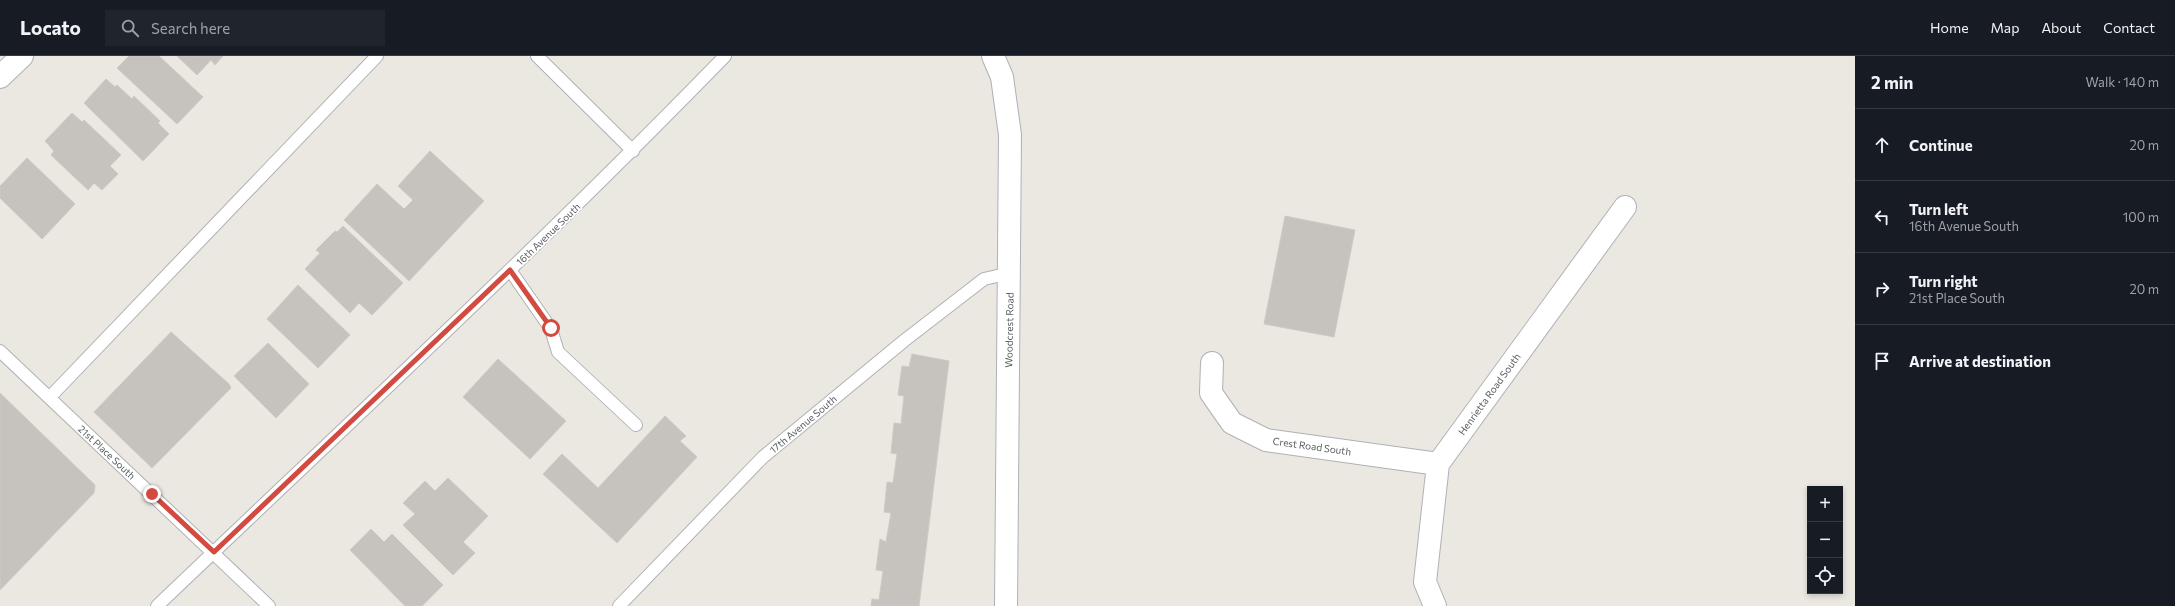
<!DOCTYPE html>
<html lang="en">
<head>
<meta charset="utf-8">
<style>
	body { margin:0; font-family:Commissioner,sans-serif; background:#20242c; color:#f1f3f6 }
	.controls { position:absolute; right:12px; bottom:12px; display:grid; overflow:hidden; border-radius:0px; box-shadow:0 2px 6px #0003 }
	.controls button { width:36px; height:36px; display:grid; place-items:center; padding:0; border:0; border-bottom:1px solid #363941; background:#171b24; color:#f1f3f6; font:20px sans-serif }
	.stop { position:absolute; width:12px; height:12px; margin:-9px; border:3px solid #d24a40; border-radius:50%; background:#fff }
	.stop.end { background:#d24a40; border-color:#fff; box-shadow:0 1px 4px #0008 }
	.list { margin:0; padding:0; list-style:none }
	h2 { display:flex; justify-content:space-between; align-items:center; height:52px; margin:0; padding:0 16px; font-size:17px }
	h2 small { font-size:13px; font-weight:400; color:#9ea1a6 }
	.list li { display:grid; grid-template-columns:26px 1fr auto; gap:12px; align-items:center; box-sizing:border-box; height:72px; padding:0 16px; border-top:1px solid #363941 }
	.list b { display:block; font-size:15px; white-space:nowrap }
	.list p { margin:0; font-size:13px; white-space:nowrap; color:#9ea1a6 }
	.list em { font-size:13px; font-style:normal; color:#9ea1a6 }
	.icon { flex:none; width:22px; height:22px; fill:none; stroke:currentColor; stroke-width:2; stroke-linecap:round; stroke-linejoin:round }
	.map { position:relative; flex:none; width:1855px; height:550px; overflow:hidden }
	header { display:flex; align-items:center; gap:24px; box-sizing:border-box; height:56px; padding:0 20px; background:#171b24; border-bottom:1px solid #363941 }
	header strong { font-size:19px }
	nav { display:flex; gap:22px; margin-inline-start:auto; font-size:14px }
	.search { width:280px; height:36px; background:#20242c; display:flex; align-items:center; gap:10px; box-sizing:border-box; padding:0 14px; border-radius:0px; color:#9ea1a6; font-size:15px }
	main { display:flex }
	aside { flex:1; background:#171b24 }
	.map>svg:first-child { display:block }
	.building { fill:#c6c3be; stroke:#cecac0 }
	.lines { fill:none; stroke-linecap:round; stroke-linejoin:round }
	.lane-casing { stroke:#afb1b5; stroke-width:14 }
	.street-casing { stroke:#afb1b5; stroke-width:24 }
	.lane { stroke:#fff; stroke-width:12 }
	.street { stroke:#fff; stroke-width:22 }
	.route { stroke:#d24a40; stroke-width:5 }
	.labels { text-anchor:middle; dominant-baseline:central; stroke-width:3.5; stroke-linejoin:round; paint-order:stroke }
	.street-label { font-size:10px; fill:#5a5d60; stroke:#fff }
</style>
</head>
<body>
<header>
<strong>Locato</strong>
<div class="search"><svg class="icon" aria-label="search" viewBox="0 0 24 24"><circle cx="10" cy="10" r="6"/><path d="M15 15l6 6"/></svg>Search here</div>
<nav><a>Home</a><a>Map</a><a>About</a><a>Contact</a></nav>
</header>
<main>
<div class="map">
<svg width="1855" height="550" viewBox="0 0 1855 550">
	<rect width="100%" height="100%" fill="#eae8e1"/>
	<path class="building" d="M129 0H159L203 41 177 68 117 12Z
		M177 0H223L215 9 211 4 197 19Z
		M106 23 115 31 117 29 132 43 134 40 160 65 158 67 169 78 143 105 84 47Z
		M72 57 82 66 84 64 121 99 110 110 118 118 102 134 94 127 88 134 51 99 54 95 45 85Z
		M430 95 484 145 409 225 344 164 377 128 404 153 413 144 398 130Z
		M27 102 75 148 42 183 0 142V130Z
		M1285 160 1355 174 1334 281 1264 268Z
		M343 170 403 227 372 259 359 247 350 257 305 213 320 197 316 194 335 175 337 176Z
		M298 229 350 279 318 312 267 263Z
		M171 276 229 328 231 332 152 412 94 356Z
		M268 287 309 328 276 362 234 320Z
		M912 298 949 305 919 550H871L872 543 879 544 883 515 876 514 880 483 886 486 891 457 884 456 887 426 893 427 897 398 891 397 894 367 901 368 904 340 898 339 902 310 909 311Z
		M498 303 566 365 530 403 463 341Z
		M0 337 95 429 94 437 0 534Z
		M665 360 686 380 680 385 697 401 617 487 543 418 562 398 598 432Z
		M448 422 488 460 463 486 475 497 453 519 403 469 415 458 403 447 425 425 435 435Z
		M371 473 384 486 392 478 443 529 422 550H405L350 494Z"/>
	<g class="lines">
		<defs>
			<path id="lane" d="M537 0 633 95
				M510 214 551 273 558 296 636 369
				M0 295 269 550
				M50 341 377 0
				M157 550C348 368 541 189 725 0
				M619 550 763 401 905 284 984 223 1010 217"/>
			<path id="street" d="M993 0 1002 21 1010 79 1006 550
				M0 21 22 0
				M1212 307 1211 337 1232 367 1266 384 1438 408
				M1435 550 1425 526 1438 408 1625 151"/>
		</defs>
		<use href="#lane" class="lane-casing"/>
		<use href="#street" class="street-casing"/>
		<use href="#lane" class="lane"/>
		<use href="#street" class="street"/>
	</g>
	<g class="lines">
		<path class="route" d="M152 438 214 496 510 214 551 272"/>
	</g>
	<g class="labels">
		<g class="street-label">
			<text transform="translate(548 178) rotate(-44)">16th Avenue South</text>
			<text transform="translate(1009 274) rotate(-89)">Woodcrest Road</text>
			<text transform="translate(1489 338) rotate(-54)">Henrietta Road South</text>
			<text transform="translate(803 368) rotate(-40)">17th Avenue South</text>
			<text transform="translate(1312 390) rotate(8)">Crest Road South</text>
			<text transform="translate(107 396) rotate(43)">21st Place South</text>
		</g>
	</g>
</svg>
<div class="controls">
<button>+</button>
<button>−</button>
<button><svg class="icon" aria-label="locate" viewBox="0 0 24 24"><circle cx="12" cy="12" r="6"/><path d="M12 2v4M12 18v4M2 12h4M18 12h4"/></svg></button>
</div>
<div class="stop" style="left:551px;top:272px"></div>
<div class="stop end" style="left:152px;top:438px"></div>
</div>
<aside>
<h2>2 min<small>Walk · 140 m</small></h2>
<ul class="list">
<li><svg class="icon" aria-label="ahead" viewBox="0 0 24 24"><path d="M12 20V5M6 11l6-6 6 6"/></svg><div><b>Continue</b></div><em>20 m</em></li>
<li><svg class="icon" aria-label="left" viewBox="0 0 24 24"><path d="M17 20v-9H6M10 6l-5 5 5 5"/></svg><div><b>Turn left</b><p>16th Avenue South</p></div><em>100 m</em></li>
<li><svg class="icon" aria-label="right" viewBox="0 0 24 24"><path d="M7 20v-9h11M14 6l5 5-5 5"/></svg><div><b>Turn right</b><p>21st Place South</p></div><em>20 m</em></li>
<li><svg class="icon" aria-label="arrive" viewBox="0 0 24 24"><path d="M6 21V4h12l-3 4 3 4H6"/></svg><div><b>Arrive at destination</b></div></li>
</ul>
</aside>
</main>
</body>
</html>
